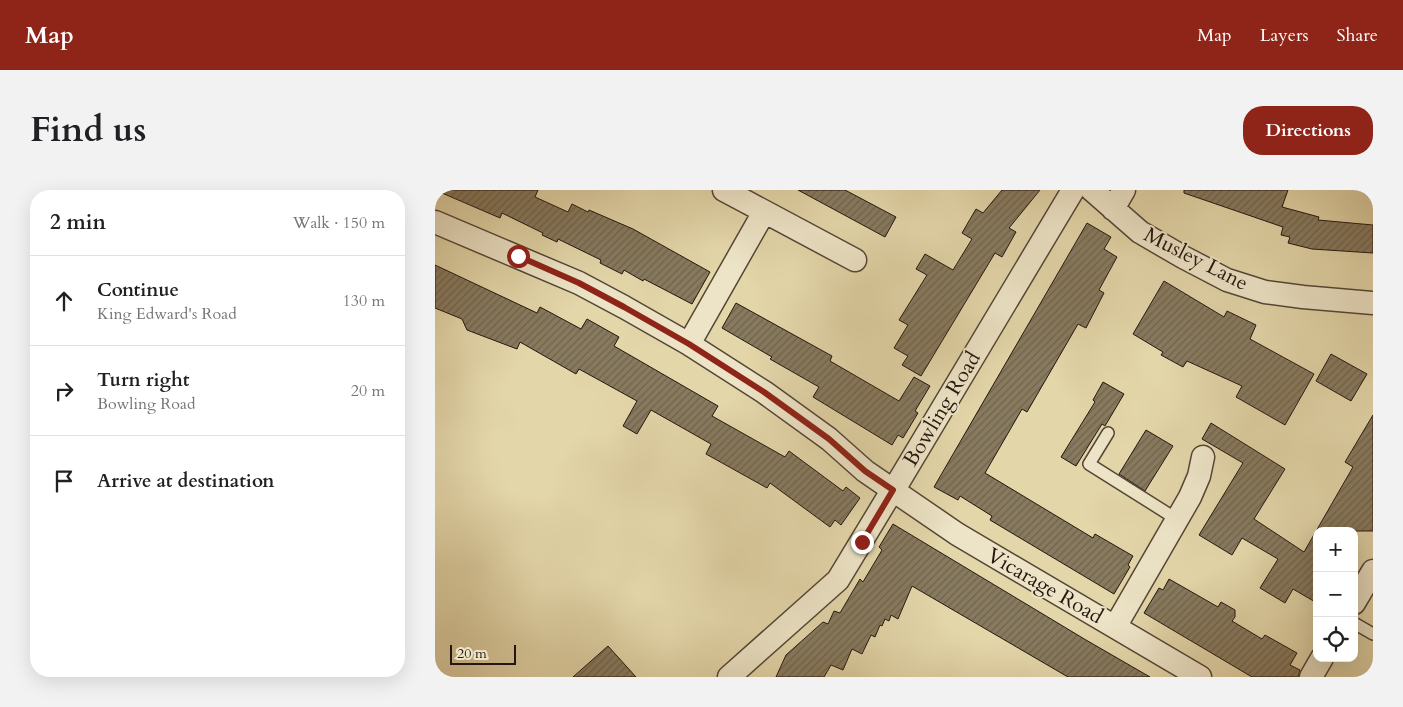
<!DOCTYPE html>
<html lang="en">
<head>
<meta charset="utf-8">
<style>
	body { margin:0; font-family:Cardo,serif; background:#f2f2f2; color:#202124 }
	.controls { position:absolute; right:15px; bottom:15px; display:grid; overflow:hidden; border-radius:10px; box-shadow:0 5px 20px #0002 }
	.controls button { width:45px; height:45px; display:grid; place-items:center; padding:0; border:0; border-bottom:1px solid #e0e0e0; background:#fff; color:#202124; font:25px sans-serif }
	.scale { position:absolute; left:15px; bottom:12px; width:66px; box-sizing:border-box; padding-left:5px; border:2px solid #24160f; border-top:0; font-size:14px; line-height:18px; white-space:nowrap; color:#24160f; -webkit-text-stroke:4px #ede4c7; paint-order:stroke }
	.stop { position:absolute; width:15px; height:15px; margin:-11px; border:4px solid #8f2418; border-radius:50%; background:#fff }
	.stop.end { background:#8f2418; border-color:#fff; box-shadow:0 1px 5px #0008 }
	.list { margin:0; padding:0; list-style:none }
	h2 { display:flex; justify-content:space-between; align-items:center; height:65px; margin:0; padding:0 20px; font-size:21px }
	h2 small { font-size:16px; font-weight:400; color:#757577 }
	.list li { display:grid; grid-template-columns:32px 1fr auto; gap:15px; align-items:center; box-sizing:border-box; height:90px; padding:0 20px; border-top:1px solid #e0e0e0 }
	.list b { display:block; font-size:19px; white-space:nowrap }
	.list p { margin:0; font-size:16px; white-space:nowrap; color:#757577 }
	.list em { font-size:16px; font-style:normal; color:#757577 }
	.icon { flex:none; width:28px; height:28px; fill:none; stroke:currentColor; stroke-width:2; stroke-linecap:round; stroke-linejoin:round }
	.map { position:relative; flex:none; width:938px; height:487px; overflow:hidden; border-radius:20px }
	header { display:flex; align-items:center; gap:30px; box-sizing:border-box; height:70px; padding:0 25px; background:#8f2418; color:#fff }
	header strong { font-size:24px }
	nav { display:flex; gap:28px; margin-inline-start:auto; font-size:18px }
	.intro { display:flex; align-items:center; justify-content:space-between; box-sizing:border-box; height:120px; padding:0 30px }
	h1 { margin:0; font-size:35px }
	.button { padding:12px 22px; border-radius:20px; background:#8f2418; color:#fff; font-size:18px; font-weight:700 }
	main { display:flex; gap:30px; padding:0 30px }
	aside { flex:1; background:#fff; border-radius:20px; box-shadow:0 5px 20px #0002 }
	.map>svg:first-child { display:block }
	.building { fill:url(#building-hatch); stroke:#24160f }
	.lines { fill:none; stroke-linecap:round; stroke-linejoin:round }
	.lane-casing { stroke:#544636; stroke-width:14 }
	.street-casing { stroke:#544636; stroke-width:25 }
	.lane { stroke:#ede4c7; stroke-width:11 }
	.street { stroke:#ede4c7; stroke-width:22 }
	.route { stroke:#8f2418; stroke-width:6 }
	.labels { text-anchor:middle; dominant-baseline:central; stroke-width:4; stroke-linejoin:round; paint-order:stroke }
	.street-label { font-size:21px; fill:#24160f; stroke:#ede4c7 }
</style>
</head>
<body>
<header>
<strong>Map</strong>
<nav><a>Map</a><a>Layers</a><a>Share</a></nav>
</header>
<div class="intro"><h1>Find us</h1><a class="button">Directions</a></div>
<main>
<aside>
<h2>2 min<small>Walk · 150 m</small></h2>
<ul class="list">
<li><svg class="icon" aria-label="ahead" viewBox="0 0 24 24"><path d="M12 20V5M6 11l6-6 6 6"/></svg><div><b>Continue</b><p>King Edward's Road</p></div><em>130 m</em></li>
<li><svg class="icon" aria-label="right" viewBox="0 0 24 24"><path d="M7 20v-9h11M14 6l5 5-5 5"/></svg><div><b>Turn right</b><p>Bowling Road</p></div><em>20 m</em></li>
<li><svg class="icon" aria-label="arrive" viewBox="0 0 24 24"><path d="M6 21V4h12l-3 4 3 4H6"/></svg><div><b>Arrive at destination</b></div></li>
</ul>
</aside>
<div class="map">
<svg width="938" height="487" viewBox="0 0 938 487">
	<defs>
		<pattern id="building-hatch" width="6" height="6" patternUnits="userSpaceOnUse" patternTransform="scale(1.25)"><rect width="6" height="6" fill="#877a5f"/><path d="M-1 1l2-2M0 6l6-6M5 7l2-2" fill="none" stroke="#6e634d"/></pattern>
	</defs>
	<rect width="100%" height="100%" fill="#e3d6a9"/>
	<filter id="stains"><feTurbulence type="fractalNoise" baseFrequency=".004" numOctaves="4"/><feColorMatrix values="0 0 0 0 .2 0 0 0 0 .09 0 0 0 0 .02 0 0 0 .5 -.17"/></filter>
	<radialGradient id="worn" r=".72"><stop offset=".6" stop-color="#630" stop-opacity="0"/><stop offset="1" stop-color="#630" stop-opacity=".3"/></radialGradient>
	<path class="building" d="M0 0H103L100 7 133 22 137 14 153 22 154 20 198 39 275 82 257 114 209 89 208 91 189 80 187 84 165 73 166 70 123 49 122 52 107 45 108 43 67 23 65 28Z
		M363 0H410L461 27 450 47Z
		M567 0H605L574 38 581 42 567 67 560 63 486 186 467 175 473 166 459 158 473 135 464 130 492 85 481 79 490 64 518 80 537 49 527 43 541 19 548 23Z
		M749 0H853L847 17 884 27 883 30 938 35V63L877 59 853 53 855 47 846 45 848 37 749 3Z
		M652 33 676 47 669 59 682 67 664 100 669 103 651 138 643 134 592 222 587 219 550 283 658 348 660 344 698 366 693 375 695 377 679 404 555 330 557 326 525 306 523 310 499 297Z
		M0 75 102 123 105 117 146 139 152 129 184 147 179 156 283 216 277 226 350 267 354 261 408 301 411 297 425 308 406 335 400 330 395 337 335 293 332 298 271 264 276 254 216 220 202 244 188 236 202 211 144 179 141 184 85 152 82 159 32 140 27 129 0 118Z
		M729 91 789 127 792 121 821 135 815 149 879 184 850 235 801 207 807 196 752 171 748 177 726 165 728 162 698 144Z
		M301 113 397 166 395 171 464 211 479 187 495 196 480 221 483 223 468 248 463 245 457 255 378 207 384 197 335 169 337 167 287 138Z
		M896 164 932 184 916 211 881 191Z
		M668 192 689 204 670 236 667 234 641 276 626 267 660 212 658 210Z
		M938 225V341H882V413L858 399 850 413 825 398 843 369 807 348 797 365 764 345 808 273 767 249 776 233 850 279 819 329 869 362 918 277 910 272Z
		M711 240 738 256 710 301 684 284Z
		M458 334 651 450 715 487H633L477 396 463 429 456 425 454 431 450 429 447 436 445 435 440 447 436 445 427 464 417 459 408 480 396 475 389 487H341L351 465 388 432 393 434 399 421 405 423 425 389 428 392 447 360 444 357Z
		M734 389 783 417 786 412 800 420V427L797 431 827 449 830 445 862 463 855 475 865 480 863 487H817L709 423 724 398 728 400Z
		M173 456 201 487H138Z"/>
	<g class="lines">
		<defs>
			<path id="lane" d="M673 243 654 274 743 330
				M919 433 938 444"/>
			<path id="street" d="M289 0 420 70
				M657 0 705 42 748 67 792 90 830 102 868 107 938 113
				M678 19 689 0
				M0 32 144 93 189 117 254 154 329 202 394 249 430 281 522 344 765 487
				M254 154 329 22
				M919 413 938 381
				M680 437 755 307 764 286 768 267
				M294 487 403 390 452 309 464 291 638 0
				M876 487 887 468"/>
		</defs>
		<use href="#lane" class="lane-casing"/>
		<use href="#street" class="street-casing"/>
		<use href="#lane" class="lane"/>
		<use href="#street" class="street"/>
	</g>
	<g class="lines">
		<path class="route" d="M83 66 144 93 189 117 254 154 329 202 394 249 430 281 458 300 427 352"/>
	</g>
	<g class="labels">
		<g class="street-label">
			<text transform="translate(761 69) rotate(27)">Musley Lane</text>
			<text transform="translate(507 219) rotate(-59)">Bowling Road</text>
			<text transform="translate(610 396) rotate(30)">Vicarage Road</text>
		</g>
	</g>
	<rect width="100%" height="100%" filter="url(#stains)"/>
	<rect width="100%" height="100%" fill="url(#worn)"/>
</svg>
<div class="controls">
<button>+</button>
<button>−</button>
<button><svg class="icon" aria-label="locate" viewBox="0 0 24 24"><circle cx="12" cy="12" r="6"/><path d="M12 2v4M12 18v4M2 12h4M18 12h4"/></svg></button>
</div>
<div class="scale">20 m</div>
<div class="stop" style="left:83px;top:66px"></div>
<div class="stop end" style="left:427px;top:352px"></div>
</div>
</main>
</body>
</html>
